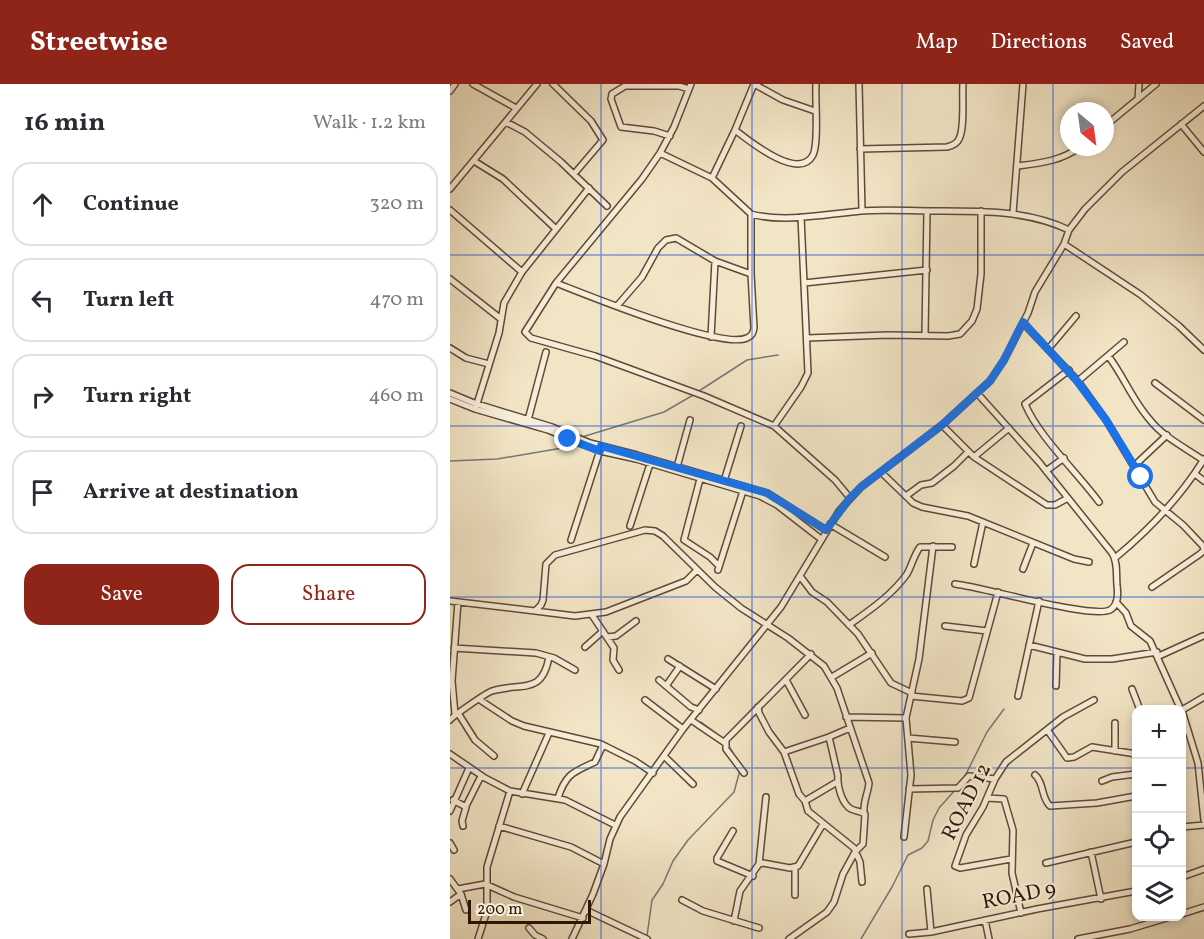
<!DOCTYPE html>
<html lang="en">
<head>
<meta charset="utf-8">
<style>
	body { margin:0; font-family:Vollkorn,serif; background:#f7f7f7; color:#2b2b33 }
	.controls { position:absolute; right:18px; bottom:18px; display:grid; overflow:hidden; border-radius:12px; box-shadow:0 3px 9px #0003 }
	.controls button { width:54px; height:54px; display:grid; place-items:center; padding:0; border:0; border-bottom:2px solid #e1e1e2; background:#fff; color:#2b2b33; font:30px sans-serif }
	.compass { position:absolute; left:610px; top:18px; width:54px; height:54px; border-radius:50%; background:#fff; box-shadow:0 3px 9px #0003; rotate:151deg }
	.scale { position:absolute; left:18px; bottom:15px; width:123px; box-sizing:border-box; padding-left:6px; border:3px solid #301604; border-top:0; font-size:16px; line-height:21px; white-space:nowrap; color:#301604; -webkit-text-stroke:4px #f7eeda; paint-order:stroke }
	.stop { position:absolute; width:18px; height:18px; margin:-14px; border:4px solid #1a73e8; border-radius:50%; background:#fff }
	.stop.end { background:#1a73e8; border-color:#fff; box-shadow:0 2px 6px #0008 }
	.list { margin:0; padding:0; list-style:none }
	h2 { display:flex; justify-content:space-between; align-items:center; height:78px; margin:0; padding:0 24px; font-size:26px }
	h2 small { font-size:20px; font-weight:400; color:#7c7c81 }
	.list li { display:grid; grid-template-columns:39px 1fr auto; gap:18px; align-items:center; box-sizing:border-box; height:84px; margin:0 12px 12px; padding:0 12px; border:2px solid #e1e1e2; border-radius:18px }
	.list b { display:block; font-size:22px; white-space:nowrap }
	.list em { font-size:20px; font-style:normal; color:#7c7c81 }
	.actions { display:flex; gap:12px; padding:18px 24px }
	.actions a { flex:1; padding:14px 0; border:2px solid #8f2418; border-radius:18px; text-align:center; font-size:21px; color:#8f2418 }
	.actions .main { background:#8f2418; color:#fff }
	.icon { flex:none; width:33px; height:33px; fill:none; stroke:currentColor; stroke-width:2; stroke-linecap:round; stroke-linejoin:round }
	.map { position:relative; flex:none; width:754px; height:855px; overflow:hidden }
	header { display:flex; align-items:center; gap:36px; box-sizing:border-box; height:84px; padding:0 30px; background:#8f2418; color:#fff }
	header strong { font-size:28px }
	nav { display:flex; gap:33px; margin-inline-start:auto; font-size:21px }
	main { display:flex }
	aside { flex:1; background:#fff }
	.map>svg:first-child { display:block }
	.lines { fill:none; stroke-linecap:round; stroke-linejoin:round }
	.stream { stroke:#747a75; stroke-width:1.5 }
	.minor-casing { stroke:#604a34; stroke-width:8 }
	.minor { stroke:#f7eeda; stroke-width:5 }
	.route { stroke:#1a73e8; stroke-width:8 }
	.grid { fill:none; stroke:#1d4ed8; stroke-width:1.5; stroke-opacity:0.55 }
	.labels { text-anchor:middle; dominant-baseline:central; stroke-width:4.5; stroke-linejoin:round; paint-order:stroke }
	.street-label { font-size:21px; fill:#301604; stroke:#f7eeda }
</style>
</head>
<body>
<header>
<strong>Streetwise</strong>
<nav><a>Map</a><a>Directions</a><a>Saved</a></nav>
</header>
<main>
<aside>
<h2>16 min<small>Walk · 1.2 km</small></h2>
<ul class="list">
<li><svg class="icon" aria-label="ahead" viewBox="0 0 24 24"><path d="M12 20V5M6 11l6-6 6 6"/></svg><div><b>Continue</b></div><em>320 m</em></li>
<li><svg class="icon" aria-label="left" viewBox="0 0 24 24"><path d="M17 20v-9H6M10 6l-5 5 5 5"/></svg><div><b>Turn left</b></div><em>470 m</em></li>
<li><svg class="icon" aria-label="right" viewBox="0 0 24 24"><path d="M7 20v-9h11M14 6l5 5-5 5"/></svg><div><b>Turn right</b></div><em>460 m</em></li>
<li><svg class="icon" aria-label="arrive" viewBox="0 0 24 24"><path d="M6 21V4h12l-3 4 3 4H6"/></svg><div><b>Arrive at destination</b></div></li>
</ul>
<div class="actions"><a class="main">Save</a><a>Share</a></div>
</aside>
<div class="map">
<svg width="754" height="855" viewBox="0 0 754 855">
	<rect width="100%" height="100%" fill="#f2e5c6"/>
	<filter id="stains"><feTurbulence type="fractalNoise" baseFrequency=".00333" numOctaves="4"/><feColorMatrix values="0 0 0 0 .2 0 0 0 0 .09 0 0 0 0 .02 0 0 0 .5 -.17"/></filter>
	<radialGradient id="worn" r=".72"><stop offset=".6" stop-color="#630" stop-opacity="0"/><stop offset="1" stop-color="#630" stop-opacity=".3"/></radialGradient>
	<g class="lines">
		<path class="stream" d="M249 307 297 276 328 271
			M132 353 214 328 245 310
			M0 377 47 375 124 362
			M251 638 267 650
			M279 662 284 671
			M514 694 537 648 554 625
			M197 852 202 816 213 800 223 777 238 756 284 708 290 686
			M411 855 442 803 458 771 472 764 478 757 483 736 489 724 506 705"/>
		<defs>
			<path id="minor" d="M23 0 66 24
				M103 0 141 37 153 56 124 90
				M241 0 224 43 210 69 192 95 106 199 75 248 81 254 145 272 254 312 324 342 385 396 400 414
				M409 0 412 127
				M0 7 5 0
				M688 15 689 0
				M56 38 75 48 111 78 157 122
				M731 40 754 68
				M655 42 706 0
				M285 46C298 56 349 98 363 71 369 59 365 16 366 0
				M220 52 204 47 171 43 161 15 162 10 175 2H229L239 5
				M410 65 497 63C501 62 507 60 509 55 515 44 512 13 513 0
				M210 69 262 94 301 130C333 139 378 130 411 127 435 125 460 127 484 127 530 127 577 126 619 146
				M24 77 53 95 106 145
				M568 82C591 79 611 77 630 63
				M262 94 285 46 304 0 333 16 365 27
				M0 105 87 0
				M0 126 72 188
				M563 129 573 0
				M614 160 691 211 729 242 754 266
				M0 195 51 235
				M106 199C137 211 271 266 297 254 302 252 303 249 304 244L301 190V130
				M354 199 477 186
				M167 222 192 193 208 164 216 156 226 154 265 177 301 190
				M573 239 628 297 656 336 705 418 733 441 753 462 754 466 750 470 702 503
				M475 251 477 127
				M261 253 265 177
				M357 254 438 251 498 252 510 250 522 237 527 225 531 190V127
				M0 264 16 274 39 280
				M599 264 626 232
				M659 273C674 293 683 317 700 336 713 353 736 364 753 376
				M619 286 575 320C589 353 627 388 649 418
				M628 297 674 258
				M705 299 754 336
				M0 309 24 319 102 343 140 359 187 371 317 409 376 446
				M0 315 25 325 98 346 150 367 186 375 310 412 327 421 371 455
				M26 323 49 249 54 219 72 188 139 104
				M78 336 96 268
				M492 341 524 373 597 421H605L618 414
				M324 342 351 303 358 289 351 133
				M524 373 559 344
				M684 382 717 351
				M227 383 240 336
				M596 387 614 374
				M431 388 463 419 472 423 518 432 624 475 639 478
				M745 390 754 397
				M250 395 234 456 260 473 269 482
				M274 397 291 342
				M456 412 471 401 482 399 504 382 518 368
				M380 440 435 473
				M180 442 200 380
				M121 456 150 366
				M665 474C699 446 731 412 754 375
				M524 480 533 438
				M573 485 583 459
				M268 486 293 407
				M350 492 362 508 377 518 408 550 441 599 462 609
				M505 500C533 503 641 535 660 526 669 521 668 509 667 501 666 490 668 478 662 469L589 378 527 309
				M0 517 85 527 91 521 93 516 96 480 105 471 195 446 205 447 213 452 265 503 291 524 338 554 374 582 387 604 419 699C418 710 413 717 414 729
				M666 518 676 529 681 542 700 557 731 626
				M85 527 125 532 156 528 236 497 247 486
				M142 531 164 564 163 576 169 586
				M399 541C420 526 442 511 457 490 462 481 464 471 470 463H502
				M495 542 537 547
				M157 553 166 552 186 537
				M579 561 635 575H662L707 568
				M135 563 153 547
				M4 564 86 569 104 574 125 586
				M709 572 753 552
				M218 575 266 605
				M382 593 422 569
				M209 596 241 623 249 626
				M336 596 355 631
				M216 602 230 582
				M606 602 607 568
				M682 605 690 626
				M461 612 512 617 519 614 548 508
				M568 612 589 517
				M30 616 62 637 74 642 151 660 185 677 203 689
				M195 616 233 645
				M308 623 309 629 319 648 334 668 349 710 355 717 358 727 404 764 410 778 412 798
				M732 626 754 613
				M732 627 748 679 754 736
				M8 629 25 656 44 672
				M5 630 2 597 8 518
				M396 633 456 634
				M0 636C3 632 36 609 42 607 71 598 92 612 99 573
				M241 636 275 659
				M665 639V667
				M598 647 617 674 624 673 642 663 686 670
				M458 654 505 658
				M334 668 379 653
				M0 670 35 694 60 707 115 716 165 741
				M214 672 243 700
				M294 689 276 665V656L361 570
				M585 691C594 698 591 714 600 722L647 719 686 712
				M652 697 662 693 686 690
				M459 705 508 704 519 692 545 695
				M72 710 99 649
				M108 714C116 689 124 688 145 678L153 661
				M537 714 554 715 563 746 562 789 571 829
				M3 716 16 723 12 737 13 742
				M355 717 387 698
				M16 722 31 692
				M0 727 19 684
				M49 742 121 763 154 780
				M732 743 754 741
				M283 747 267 774V777L303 792
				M454 753 461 691 456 634 469 575 483 462
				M0 759 4 766
				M641 768 651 815
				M561 775 510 784 505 782 516 751 533 723 545 695 556 678 613 633 644 616
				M596 779 686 758
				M309 780 316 713
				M732 793 754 785
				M0 795 11 810 16 826
				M8 805 35 800 64 813 133 834
				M477 805 481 848
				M345 811V783
				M232 816 253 827 309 844
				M0 818 11 810
				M136 826 197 855
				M732 830 754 823
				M535 836 539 855
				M284 837 290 807 309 780 313 779 340 784 348 782 373 740
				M79 844 85 851 93 855
				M459 850 481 848 587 825 686 807
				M28 855 37 827V783L60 707
				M122 855 143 810 154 780 160 755 170 733 233 645 331 523 389 427 411 403 492 341 540 297 554 276 578 229 585 208 614 160 619 146 635 125 672 88 754 22
				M339 855 377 828 384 818 393 790 405 768 413 760 415 730C410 727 405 727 401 725 392 720 387 702 388 692L379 653 400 644
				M628 855 680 845 723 832"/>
		</defs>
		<use href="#minor" class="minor-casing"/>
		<use href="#minor" class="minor"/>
	</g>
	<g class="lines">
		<path class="route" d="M118 355 150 367 151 362 317 409 376 446 400 414 411 403 492 341 540 297 554 276 573 238 627 297 656 336 691 393"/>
	</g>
	<path class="grid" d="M151 0V855M302 0V855M452 0V855M603 0V855M0 171H754M0 342H754M0 513H754M0 684H686M732 684H754"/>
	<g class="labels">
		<g class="street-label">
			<text transform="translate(517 718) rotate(-63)">ROAD 12</text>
			<text transform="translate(569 812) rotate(-11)">ROAD 9</text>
		</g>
	</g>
	<rect width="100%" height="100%" filter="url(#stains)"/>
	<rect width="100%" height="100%" fill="url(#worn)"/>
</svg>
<div class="controls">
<button>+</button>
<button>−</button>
<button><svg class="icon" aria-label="locate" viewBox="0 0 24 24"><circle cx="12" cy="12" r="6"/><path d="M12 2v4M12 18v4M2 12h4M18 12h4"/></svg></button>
<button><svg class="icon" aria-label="layers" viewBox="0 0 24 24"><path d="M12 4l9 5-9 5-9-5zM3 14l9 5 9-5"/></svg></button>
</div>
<svg class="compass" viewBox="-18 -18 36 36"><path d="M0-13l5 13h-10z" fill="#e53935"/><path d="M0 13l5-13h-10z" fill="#7c7c81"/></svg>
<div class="scale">200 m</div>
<div class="stop" style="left:691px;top:393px"></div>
<div class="stop end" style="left:118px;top:355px"></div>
</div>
</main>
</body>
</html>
